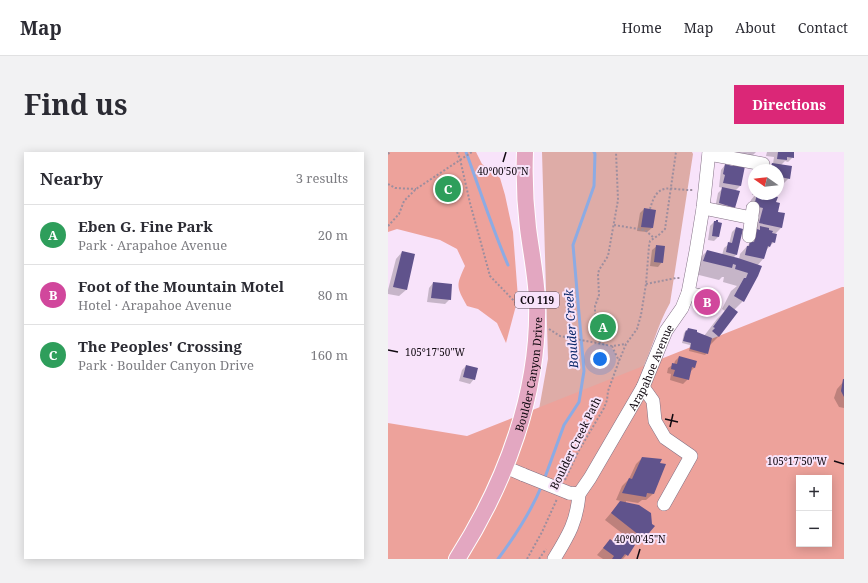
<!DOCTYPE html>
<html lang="en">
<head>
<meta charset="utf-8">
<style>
	body { margin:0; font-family:"Noto Serif",serif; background:#f2f2f3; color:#2b2b33 }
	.controls { position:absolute; right:12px; bottom:12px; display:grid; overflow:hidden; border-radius:0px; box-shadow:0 2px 10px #0003 }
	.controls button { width:36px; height:36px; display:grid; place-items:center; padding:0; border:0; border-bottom:1px solid #e1e1e2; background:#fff; color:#2b2b33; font:20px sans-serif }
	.compass { position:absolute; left:360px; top:12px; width:36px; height:36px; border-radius:50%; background:#fff; box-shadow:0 2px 10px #0003; rotate:284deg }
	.you { position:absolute; left:212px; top:207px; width:14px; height:14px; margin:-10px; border:3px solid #fff; border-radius:50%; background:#1a73e8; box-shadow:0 0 0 6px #1a73e833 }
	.badge { display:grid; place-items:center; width:26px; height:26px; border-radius:50%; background:#db2777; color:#fff; font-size:13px; font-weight:700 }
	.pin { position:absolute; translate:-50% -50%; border:2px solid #fff; box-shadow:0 1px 4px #0006 }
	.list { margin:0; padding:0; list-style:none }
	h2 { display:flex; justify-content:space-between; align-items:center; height:52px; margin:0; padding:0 16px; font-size:17px }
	h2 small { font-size:13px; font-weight:400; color:#7c7c81 }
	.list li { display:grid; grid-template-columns:26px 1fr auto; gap:12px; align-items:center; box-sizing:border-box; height:60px; padding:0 16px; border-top:1px solid #e1e1e2 }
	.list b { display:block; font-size:15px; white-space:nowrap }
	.list p { margin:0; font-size:13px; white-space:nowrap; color:#7c7c81 }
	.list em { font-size:13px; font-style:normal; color:#7c7c81 }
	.map { position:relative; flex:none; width:456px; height:407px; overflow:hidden; border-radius:0px }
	header { display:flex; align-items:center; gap:24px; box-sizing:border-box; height:56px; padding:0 20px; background:#fff; border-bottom:1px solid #e1e1e2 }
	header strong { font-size:19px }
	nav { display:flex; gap:22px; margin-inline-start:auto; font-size:14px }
	.intro { display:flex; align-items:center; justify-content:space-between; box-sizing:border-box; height:96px; padding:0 24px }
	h1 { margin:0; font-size:28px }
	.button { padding:10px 18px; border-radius:0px; background:#db2777; color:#fff; font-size:14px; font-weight:700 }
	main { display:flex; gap:24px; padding:0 24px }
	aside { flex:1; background:#fff; border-radius:0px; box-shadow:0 2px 10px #0003 }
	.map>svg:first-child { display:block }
	.green { fill:#deaca7 }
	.forest { fill:#eda29b; fill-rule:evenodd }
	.shadow { fill:#0003 }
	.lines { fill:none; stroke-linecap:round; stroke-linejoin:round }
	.stream { stroke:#8cabe4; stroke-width:3 }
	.building { fill:#60538c }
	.minor-casing { stroke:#827084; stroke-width:14 }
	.major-casing { stroke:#fff; stroke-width:18 }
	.path { stroke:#9d8e9e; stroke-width:2; stroke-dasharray:2 2; stroke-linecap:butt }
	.minor { stroke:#fff; stroke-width:13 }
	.major { stroke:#e3a7c1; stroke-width:16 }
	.minor-bridge-casing { stroke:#827084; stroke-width:14; stroke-linecap:butt }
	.minor-bridge { stroke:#fff; stroke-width:13 }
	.ticks { fill:none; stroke:#100910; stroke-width:1.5 }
	.labels { text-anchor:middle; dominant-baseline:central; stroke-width:4; stroke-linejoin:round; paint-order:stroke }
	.shield { fill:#f8e3fa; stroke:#564a56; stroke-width:1 }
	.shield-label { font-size:10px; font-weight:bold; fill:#100910 }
	.street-label { font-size:11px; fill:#100910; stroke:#f8e3fa }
	.water-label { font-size:12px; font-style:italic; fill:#072668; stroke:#f8e3fa }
	.ticks-label { font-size:10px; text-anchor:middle; fill:#100910; stroke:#f8e3fa; stroke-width:4; stroke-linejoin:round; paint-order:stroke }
</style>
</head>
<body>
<header>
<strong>Map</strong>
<nav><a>Home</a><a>Map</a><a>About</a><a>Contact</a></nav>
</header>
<div class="intro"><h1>Find us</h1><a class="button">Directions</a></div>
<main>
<aside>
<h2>Nearby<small>3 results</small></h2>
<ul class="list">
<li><span class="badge" style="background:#2e9e5b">A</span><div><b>Eben G. Fine Park</b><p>Park · Arapahoe Avenue</p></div><em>20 m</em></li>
<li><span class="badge" style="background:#d1479c">B</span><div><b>Foot of the Mountain Motel</b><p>Hotel · Arapahoe Avenue</p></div><em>80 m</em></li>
<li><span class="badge" style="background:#2e9e5b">C</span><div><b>The Peoples' Crossing</b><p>Park · Boulder Canyon Drive</p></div><em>160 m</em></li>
</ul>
</aside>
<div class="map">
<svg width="456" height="407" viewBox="0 0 456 407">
	<rect width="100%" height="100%" fill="#f8e3fa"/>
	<path class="green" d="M154 0H304L305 2 282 151C269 173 264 199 252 222L150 263 160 207Z"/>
	<path class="forest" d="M0 0H88L94 12 112 26 117 43 125 80 130 146 118 191 109 171 90 157 79 154C68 134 68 134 77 114L69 97 52 88 9 77 0 80Z
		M454 135H456V407H0V271L79 284ZM411 326H441V392H411Z"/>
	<path class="shadow" d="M340 0H368L362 6Z
		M379 0H405V5L400 10 397 9 393 13 401 26 394 33H393L390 37V18H378L385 12 386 5 378 4Z
		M337 13 343 15 345 13 356 15 352 34 347 39 346 56H327L330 41 335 36 331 35 333 18Z
		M366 32V42H386L383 45 387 51 389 60 396 62 393 76 386 83V90L378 98 375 107 369 114 355 149 346 158 331 184 321 194 319 201 317 203 301 199 302 193 294 191 296 181 300 177 316 184 329 167 337 159 334 157 343 139 349 134 335 130 336 125H334L331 128 303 121 306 112 319 99 334 103 336 96 341 92 344 80 348 76V103L345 106 351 107 352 102 361 92 362 85 369 79 365 78 360 61 363 48 367 43H364Z
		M256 57 266 59 264 76 259 80 249 79 252 61Z
		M326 70 330 85 326 89 320 88 322 74Z
		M269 94 274 110 270 115 262 114 264 98Z
		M14 100 18 138 11 144 0 142V138L8 107Z
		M45 131 62 147 57 152 39 150 41 136Z
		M291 205 307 209 306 216 302 220 300 227 295 232 282 228 283 222 279 221 280 216 286 212 287 209Z
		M78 214 86 227 82 232 71 229 74 218Z
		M456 229V256L451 255 446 246 449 237Z
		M254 306 265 342 258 348H254L250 351 238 349V351L265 374 249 393 217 368 233 349 228 348 234 334 241 327 248 312Z
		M232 384 246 394 235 407H215L209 403 222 388 225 391Z"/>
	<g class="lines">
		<path class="stream" d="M78 0C92 38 104 76 120 113
			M156 328 176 273 191 250 196 219 185 93 206 34 207 2 206 0
			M110 407C127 384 143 360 154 333"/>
	</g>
	<path class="building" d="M390 0H406V6L399 5V8L389 7Z
		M384 11 404 14 402 27 392 25V27H395L393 35 390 34V18H382Z
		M337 12 345 14V12L357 14 353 34 335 31 337 23 335 22Z
		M334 35 352 39 347 56 331 51Z
		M369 42H377L390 45 388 50 392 51 390 60 397 61 394 76 371 71 375 56 366 54Z
		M256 56 268 58 265 76 253 75Z
		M328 68H330V70L334 71 331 85 324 84 326 69H328Z
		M372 74 381 76V78L385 79 384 81 389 82 387 91 384 90 382 95 380 94 376 107 357 103 359 94H361L362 89 366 90 369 77 372 78Z
		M348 75 355 77 349 103 338 100 340 90 344 91Z
		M268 93 277 94 275 111 266 110Z
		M319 98 350 106 374 114 370 124 356 150 346 144 356 126H358L360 121 347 117 348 113 345 112 344 116 315 109Z
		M14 99 27 102 19 138 5 135Z
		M45 130 64 132 63 148 43 146Z
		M341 153 350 160 331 185 324 179 327 176 325 175Z
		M300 176 309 178V180L324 186 320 202 302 197 303 191 295 189 298 178 299 179Z
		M291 204 309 209 307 216 304 215 301 228 285 224 287 218 283 217 284 211 289 212Z
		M78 213 90 216 87 228 75 225Z
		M455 227H456V245L453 239Z
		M254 305 274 307 272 311 278 312 266 342 259 341 258 345 234 341 241 326 244 327Z
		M232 349 251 353 263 361 264 372 267 374 256 387 223 361Z
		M232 382 247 393 240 404 237 402 233 407H224L226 404 215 396 222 387 226 390Z"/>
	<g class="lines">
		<defs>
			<g id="minor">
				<path d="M321 2 375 12"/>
				<path d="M315 56 364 66"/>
				<path d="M361 84 365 56"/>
				<path d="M300 141 313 144"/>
				<path d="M255 235 265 249 267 269 277 286 303 304 276 352"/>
				<path d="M117 315 136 323"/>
				<path id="s1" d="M181 341 191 342 202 326 255 235 278 179 294 156 300 141 308 99 315 56 321 0"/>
				<path d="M166 407C180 384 189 370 191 342"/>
			</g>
			<g id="major">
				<path id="s2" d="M69 407C118 330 152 240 149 148 148 123 143 100 140 76 137 51 136 25 137 0"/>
			</g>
		</defs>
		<use href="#minor" class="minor-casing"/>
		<use href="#major" class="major-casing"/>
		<path class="path" d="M69 0 72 7 82 51 102 124 130 153
			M0 2 2 0
			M0 32 7 36 28 37
			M262 57C270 27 282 39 306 38
			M226 73 257 78 266 86
			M0 74 11 62 16 49 28 37 84 0
			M258 132 288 126H292
			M161 177 172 184 224 194 238 192
			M212 191 207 160V154L211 143 210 122 211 118 220 104 230 48 228 0
			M224 194 231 209
			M177 328 190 300 216 256 219 248 220 239 231 209 238 192 249 177 253 163 258 132 261 94 262 89 272 82 277 77 288 0
			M139 407 154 380 169 347
			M151 407 158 397"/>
		<use href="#minor" class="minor"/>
		<use href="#major" class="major"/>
		<defs>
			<path id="minor-bridge" d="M136 323 181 341"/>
		</defs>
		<use href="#minor-bridge" class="minor-bridge-casing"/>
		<use href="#minor-bridge" class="minor-bridge"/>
	</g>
	<path class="ticks" d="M115 10 118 0M0 198 10 200M277 267 290 270M282 275 285 262M446 309 456 312M249 407 252 397"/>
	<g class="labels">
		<rect class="shield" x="127" y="140" width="44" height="16" rx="3"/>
		<g class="shield-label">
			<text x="149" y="148">CO 119</text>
		</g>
		<g class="street-label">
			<text stroke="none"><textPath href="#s1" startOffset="156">Arapahoe Avenue</textPath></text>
			<text stroke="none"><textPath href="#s2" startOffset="200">Boulder Canyon Drive</textPath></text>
			<text transform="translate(187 291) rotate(-64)">Boulder Creek Path</text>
		</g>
		<g class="water-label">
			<text transform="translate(183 177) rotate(-94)">Boulder Creek</text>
		</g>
	</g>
	<g class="ticks-label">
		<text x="115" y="23">40°00'50"N</text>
		<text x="47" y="204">105°17'50"W</text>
		<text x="409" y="313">105°17'50"W</text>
		<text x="252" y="391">40°00'45"N</text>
	</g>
</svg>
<div class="controls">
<button>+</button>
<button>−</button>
</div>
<svg class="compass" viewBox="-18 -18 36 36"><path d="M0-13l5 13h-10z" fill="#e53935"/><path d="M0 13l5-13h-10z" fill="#7c7c81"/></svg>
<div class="you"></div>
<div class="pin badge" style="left:215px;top:175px;background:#2e9e5b">A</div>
<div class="pin badge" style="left:319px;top:150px;background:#d1479c">B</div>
<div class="pin badge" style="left:60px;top:37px;background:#2e9e5b">C</div>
</div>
</main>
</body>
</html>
